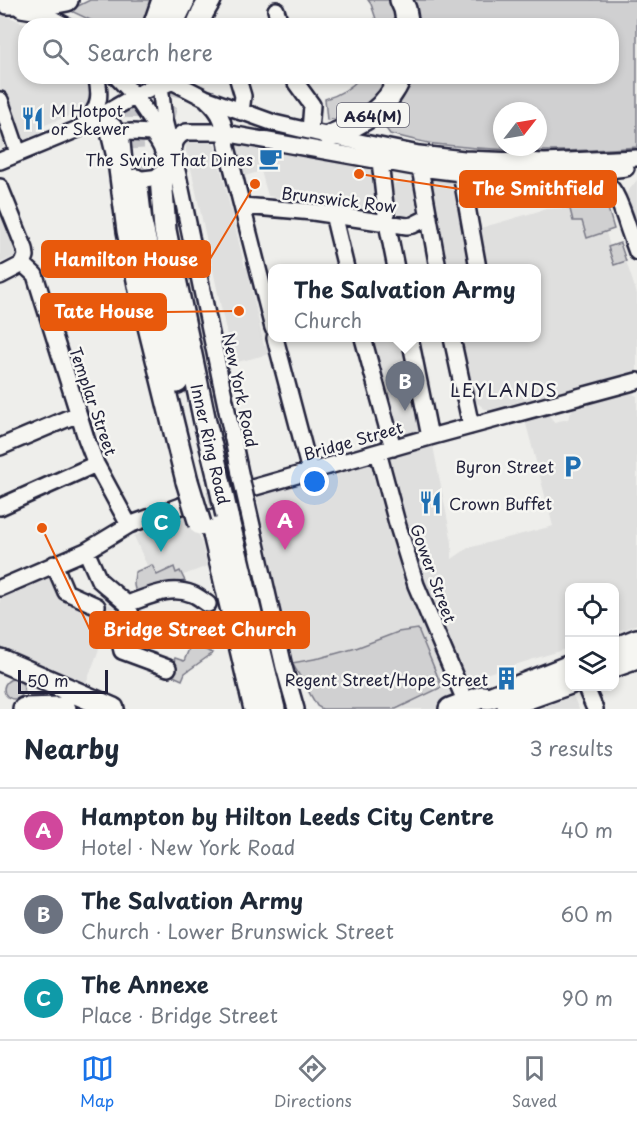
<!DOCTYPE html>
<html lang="en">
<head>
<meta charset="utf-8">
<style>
	body { margin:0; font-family:"Playpen Sans",sans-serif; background:#f6f6f7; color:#1f2937 }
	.controls { position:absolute; right:18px; bottom:18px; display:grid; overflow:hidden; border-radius:12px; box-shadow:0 3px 9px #0003 }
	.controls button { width:54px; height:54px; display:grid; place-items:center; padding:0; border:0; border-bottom:2px solid #e0e1e3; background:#fff; color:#1f2937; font:30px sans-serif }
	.compass { position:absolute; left:493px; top:102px; width:54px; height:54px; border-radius:50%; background:#fff; box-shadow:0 3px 9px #0003; rotate:59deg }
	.scale { position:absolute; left:18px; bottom:15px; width:90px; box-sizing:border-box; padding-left:6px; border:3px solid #22223b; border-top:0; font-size:16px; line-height:21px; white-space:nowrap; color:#22223b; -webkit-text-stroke:4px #f6f6f2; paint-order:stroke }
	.you { position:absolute; left:315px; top:482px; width:21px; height:21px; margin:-15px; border:4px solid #fff; border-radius:50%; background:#1a73e8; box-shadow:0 0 0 9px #1a73e833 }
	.badge { display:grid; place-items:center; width:39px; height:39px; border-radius:50%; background:#1a73e8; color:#fff; font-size:20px; font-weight:700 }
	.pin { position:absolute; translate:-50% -50px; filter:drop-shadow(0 2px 3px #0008) }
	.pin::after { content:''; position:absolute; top:32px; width:21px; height:18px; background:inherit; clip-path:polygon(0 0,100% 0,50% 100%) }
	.popup { position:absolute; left:268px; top:264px; width:273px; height:78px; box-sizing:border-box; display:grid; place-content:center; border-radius:12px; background:#fff; filter:drop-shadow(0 2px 4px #0005); font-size:20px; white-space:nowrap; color:#747a83 }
	.popup b { font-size:22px; color:#1f2937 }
	.popup::after { content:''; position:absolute; left:50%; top:100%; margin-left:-12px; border:12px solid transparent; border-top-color:#fff }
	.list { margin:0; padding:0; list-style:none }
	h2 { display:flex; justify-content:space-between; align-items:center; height:78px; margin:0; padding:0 24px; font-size:26px }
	h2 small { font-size:20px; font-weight:400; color:#747a83 }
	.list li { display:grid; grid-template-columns:39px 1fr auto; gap:18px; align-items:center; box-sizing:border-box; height:84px; padding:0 24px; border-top:2px solid #e0e1e3 }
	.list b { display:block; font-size:22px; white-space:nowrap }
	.list p { margin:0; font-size:20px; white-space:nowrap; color:#747a83 }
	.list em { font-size:20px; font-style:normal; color:#747a83 }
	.icon { flex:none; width:33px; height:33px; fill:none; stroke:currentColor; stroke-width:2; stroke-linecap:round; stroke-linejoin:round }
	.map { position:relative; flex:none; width:637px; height:709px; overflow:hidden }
	.search { position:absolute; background:#fff; box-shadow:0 3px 9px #0003; left:18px; right:18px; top:18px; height:66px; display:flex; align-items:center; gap:15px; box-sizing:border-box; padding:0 21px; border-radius:24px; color:#747a83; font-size:22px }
	.sheet { height:330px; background:#fff }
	nav { display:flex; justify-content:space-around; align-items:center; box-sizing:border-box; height:84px; border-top:2px solid #e0e1e3; background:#fff; font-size:16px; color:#747a83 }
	nav a { display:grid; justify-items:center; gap:3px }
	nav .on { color:#1a73e8 }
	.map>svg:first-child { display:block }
	.built { fill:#dfdfde }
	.green { fill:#d0d0d1; stroke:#797986; stroke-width:1.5; fill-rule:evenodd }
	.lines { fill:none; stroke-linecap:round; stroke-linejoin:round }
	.minor-tunnel { stroke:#c5c5c8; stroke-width:15; stroke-dasharray:15 8; stroke-linecap:butt }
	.highway-tunnel { stroke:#c5c5c8; stroke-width:21; stroke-dasharray:21 10; stroke-linecap:butt }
	.minor-casing { stroke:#22223b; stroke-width:20 }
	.highway-casing { stroke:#22223b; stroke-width:26 }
	.minor { stroke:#f6f6f2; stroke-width:15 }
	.highway { stroke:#f6f6f2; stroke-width:21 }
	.minor-bridge-casing { stroke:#22223b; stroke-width:20; stroke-linecap:butt }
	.highway-bridge-casing { stroke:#22223b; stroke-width:26; stroke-linecap:butt }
	.minor-bridge { stroke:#f6f6f2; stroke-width:15 }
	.highway-bridge { stroke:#f6f6f2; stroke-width:21 }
	.labels { text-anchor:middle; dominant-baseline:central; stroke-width:5; stroke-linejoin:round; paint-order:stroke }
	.shield { fill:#f6f6f2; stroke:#626272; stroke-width:1.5 }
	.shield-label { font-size:15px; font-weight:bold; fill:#22223b }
	.poi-label { font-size:16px; fill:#22223b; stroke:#f6f6f2; text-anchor:end }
	.street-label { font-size:16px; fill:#22223b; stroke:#f6f6f2 }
	.neighbourhood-label { font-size:18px; letter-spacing:1.5px; fill:#22223b; stroke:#f6f6f2 }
	.leader { fill:none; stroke:#e8590c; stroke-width:2 }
	.callout-dot { fill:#e8590c; stroke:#f6f6f2; stroke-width:2 }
	.callout { fill:#e8590c; stroke:#e8590c; stroke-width:2 }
	.callout-label { font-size:18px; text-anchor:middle; font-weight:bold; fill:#fff }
</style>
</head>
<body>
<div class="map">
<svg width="637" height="709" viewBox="0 0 637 709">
	<rect width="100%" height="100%" fill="#eeeeeb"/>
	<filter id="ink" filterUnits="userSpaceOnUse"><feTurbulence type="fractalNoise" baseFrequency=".0167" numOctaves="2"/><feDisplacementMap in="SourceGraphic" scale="12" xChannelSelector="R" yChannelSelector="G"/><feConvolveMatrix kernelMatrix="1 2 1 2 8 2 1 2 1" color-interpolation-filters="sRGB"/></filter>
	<g filter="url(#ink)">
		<path class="built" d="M0 13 28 25 26 26V76L85 77 90 88V102L88 106 77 113 45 125 38 134 32 137 20 142 8 139 4 146 0 149Z
			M196 138 212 142 215 145 245 267H247L264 346H267L270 354 233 363 189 159 186 152V143L189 140Z
			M236 140 367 165 392 185 400 181 413 184 418 211 408 215 377 214 268 196 261 171 239 178 231 145Z
			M430 176 460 179 476 268H443L427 178Z
			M637 180V226L626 194Z
			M565 191 602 220 610 246 620 243 637 294V371L490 410 485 409 476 402 471 392 460 338H537V268H486L477 229 546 209 567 208Z
			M0 210 17 253 15 256 0 263Z
			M366 338H404L421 431 420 433 397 438Z
			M631 393 637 396V624L626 629 615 631 614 588H570L569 648 466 680 413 558 386 456 432 441 452 542V559L468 548 553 526 525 420 548 414 554 422 568 419 573 408Z
			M376 456 459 685 450 709H322L317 706 292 663 256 492Z
			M192 509 208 566 178 577H152L134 536Z
			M69 565 66 572 74 589 115 607 85 686 0 647V593Z
			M573 696 579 709H539Z"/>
		<path class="green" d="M90 0H150L143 25H101L71 11 72 9Z
			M368 0H395L402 25H378L371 4Z
			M412 0H637V147C570 153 501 152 435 144 420 142 404 137 390 134L380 120C393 110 407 92 412 77L612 76V26L418 25ZM502 111H538V147H502Z
			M361 77H394L370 108 367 105C354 113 341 119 327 120L325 99C340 95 351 88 361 77Z
			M573 180C605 182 606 203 614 229L587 238 582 221H573L570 209 568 208 564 183Z
			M620 243 626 261 614 265 608 247Z
			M152 565 157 575 174 567 176 573 180 571 185 581 159 586 139 594C131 588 135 579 135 572Z
			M418 629 442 687 396 709H322L317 706 292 663 320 658 356 648 398 632Z
			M191 644 213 653 185 673 182 680 169 674 175 658 184 661Z
			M4 689a10 10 0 1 1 20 0a10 10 0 1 1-20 0Z"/>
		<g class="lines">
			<path class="minor-tunnel" d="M186 504 252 488"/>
			<path class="highway-tunnel" d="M162 125 170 92 176 76
				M136 180C133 147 130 108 138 76"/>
			<defs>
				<path id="minor" d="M21 9 39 12 66 26
					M276 10 281 26
					M116 76 135 96 165 140
					M159 76 164 120 178 175 240 473
					M162 76 205 98 274 123 330 136 419 154 464 159 545 162 637 158
					M237 76 243 96 241 112
					M295 76 296 83 312 105 310 131
					M0 100 18 153
					M207 100C224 115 224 126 227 147L273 328
					M87 120C100 107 101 94 96 76
					M132 132 151 133C163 144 167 161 169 176L126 181 121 133Z
					M173 153C174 143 176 136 186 132H219L420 168 461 173 524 175 582 173 626 168
					M0 161 78 129 142 92 152 87 167 84
					M380 161 387 223 396 268
					M420 168 438 268
					M461 173 478 268
					M586 174C613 179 618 198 626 221 629 231 633 241 637 252
					M0 187 25 249 26 256 23 264
					M243 206 313 212 407 226 413 225 429 217
					M333 214 346 268
					M23 264 35 275 86 438 96 464 129 525
					M0 276 23 264
					M275 338 310 471
					M363 338 393 448
					M410 338 430 437
					M452 338 471 426
					M0 447 78 414
					M378 452 397 523 416 585 466 703
					M252 488 430 437 637 381
					M247 504 284 667 296 709
					M0 507 96 464
					M86 551 99 580 127 604 132 617C126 627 118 639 122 651L168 668
					M54 564 66 592 97 606
					M0 588 86 551 129 525 186 504
					M127 604C148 597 170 585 192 594 198 596 203 601 208 604
					M585 686 595 709"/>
				<path id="highway" d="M401 0 405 9 408 26
					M8 3H51L67 0
					M154 26 163 0
					M171 26 184 0
					M197 26 203 12 210 0
					M111 128 119 161 128 231 140 290 187 481
					M330 136C363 123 386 111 401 76
					M161 177 165 230 170 255 205 422 218 475
					M136 180 141 222 177 382
					M227 516 274 709
					M211 521 255 709
					M614 649 637 640
					M0 660 113 709
					M614 666 637 658
					M508 705 570 683
					M24 709 60 708 65 709
					M450 709 482 697 489 698 570 666"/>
			</defs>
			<use href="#minor" class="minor-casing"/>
			<use href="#highway" class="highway-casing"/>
			<use href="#minor" class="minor"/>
			<use href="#highway" class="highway"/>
			<defs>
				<path id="minor-bridge" d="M240 473 247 504"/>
				<path id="highway-bridge" d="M218 475 227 516
					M187 481 200 524"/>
			</defs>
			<use href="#minor-bridge" class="minor-bridge-casing"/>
			<use href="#highway-bridge" class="highway-bridge-casing"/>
			<use href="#minor-bridge" class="minor-bridge"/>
			<use href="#highway-bridge" class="highway-bridge"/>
		</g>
	</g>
	<defs>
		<symbol id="restaurant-bare" viewBox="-9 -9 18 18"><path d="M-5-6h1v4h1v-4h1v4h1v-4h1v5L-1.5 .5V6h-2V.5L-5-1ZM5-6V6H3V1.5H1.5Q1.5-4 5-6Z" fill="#1f6fb2" stroke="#f6f6f2" stroke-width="2.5" paint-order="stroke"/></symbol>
		<symbol id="cafe-bare" viewBox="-9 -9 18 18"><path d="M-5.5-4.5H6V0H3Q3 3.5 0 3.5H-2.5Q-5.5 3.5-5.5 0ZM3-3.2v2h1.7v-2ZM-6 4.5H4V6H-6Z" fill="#1f6fb2" stroke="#f6f6f2" stroke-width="2.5" paint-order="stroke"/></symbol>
		<symbol id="parking-bare" viewBox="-9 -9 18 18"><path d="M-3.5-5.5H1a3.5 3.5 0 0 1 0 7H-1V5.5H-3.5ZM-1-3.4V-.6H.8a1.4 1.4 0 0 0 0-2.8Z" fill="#1f6fb2" stroke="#f6f6f2" stroke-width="2.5" paint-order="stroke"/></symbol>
		<symbol id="building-bare" viewBox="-9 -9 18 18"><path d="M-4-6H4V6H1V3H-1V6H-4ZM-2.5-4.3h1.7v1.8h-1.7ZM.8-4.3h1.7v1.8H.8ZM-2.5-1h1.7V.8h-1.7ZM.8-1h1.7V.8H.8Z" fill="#1f6fb2" stroke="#f6f6f2" stroke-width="2.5" paint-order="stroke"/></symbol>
	</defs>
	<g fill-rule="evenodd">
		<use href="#restaurant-bare" x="16" y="102" width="33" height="33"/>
		<use href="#cafe-bare" x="254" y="142" width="33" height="33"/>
		<use href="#parking-bare" x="556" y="450" width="33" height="33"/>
		<use href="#restaurant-bare" x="414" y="486" width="33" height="33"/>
		<use href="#building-bare" x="490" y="662" width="33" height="33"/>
	</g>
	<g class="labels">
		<rect class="shield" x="337" y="103" width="72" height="24" rx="4.5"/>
		<g class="shield-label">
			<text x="373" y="115">A64(M)</text>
		</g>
		<g class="poi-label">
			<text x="51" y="110" text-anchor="start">M Hotpot<tspan x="51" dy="18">or Skewer</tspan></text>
			<text x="253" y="159">The Swine That Dines</text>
			<text x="554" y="466">Byron Street</text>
			<text x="449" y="503" text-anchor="start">Crown Buffet</text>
			<text x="488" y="679">Regent Street/Hope Street</text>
		</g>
		<g class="street-label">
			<text transform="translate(339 199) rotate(7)">Brunswick Row</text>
			<text transform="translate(241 390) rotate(78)">New York Road</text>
			<text transform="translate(94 401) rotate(71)">Templar Street</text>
			<text transform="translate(353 440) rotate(-16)">Bridge Street</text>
			<text transform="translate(211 444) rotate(77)">Inner Ring Road</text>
			<text transform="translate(434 573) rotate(70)">Gower Street</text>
		</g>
		<g class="neighbourhood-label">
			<text x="504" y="389">LEYLANDS</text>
		</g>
	</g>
	<path class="leader" d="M359 174L460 189M255 184L210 259M239 311L166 312M42 528L90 630"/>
	<g class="callout-dot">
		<circle cx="359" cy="174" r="6"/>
		<circle cx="255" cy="184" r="6"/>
		<circle cx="239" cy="311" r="6"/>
		<circle cx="42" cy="528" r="6"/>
	</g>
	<g class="callout">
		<rect x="460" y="171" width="156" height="36" rx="6"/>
		<rect x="42" y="241" width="168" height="36" rx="6"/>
		<rect x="41" y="294" width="125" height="36" rx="6"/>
		<rect x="90" y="612" width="219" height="36" rx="6"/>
	</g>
	<g class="callout-label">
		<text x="538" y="195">The Smithfield</text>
		<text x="126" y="266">Hamilton House</text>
		<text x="104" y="318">Tate House</text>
		<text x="200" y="636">Bridge Street Church</text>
	</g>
</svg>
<div class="controls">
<button><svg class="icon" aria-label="locate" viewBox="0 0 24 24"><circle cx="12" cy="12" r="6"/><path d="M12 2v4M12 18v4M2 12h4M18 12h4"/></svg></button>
<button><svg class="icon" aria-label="layers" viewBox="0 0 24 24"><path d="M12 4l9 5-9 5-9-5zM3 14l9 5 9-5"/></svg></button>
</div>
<svg class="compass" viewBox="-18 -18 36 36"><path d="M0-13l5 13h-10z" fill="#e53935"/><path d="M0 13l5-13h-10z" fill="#747a83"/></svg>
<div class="scale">50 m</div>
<div class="you"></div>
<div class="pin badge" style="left:285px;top:550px;background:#d1479c">A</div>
<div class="pin badge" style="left:405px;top:411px;background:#6b7280">B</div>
<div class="popup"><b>The Salvation Army</b>Church</div>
<div class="pin badge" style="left:161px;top:552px;background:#0f9aa8">C</div>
<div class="search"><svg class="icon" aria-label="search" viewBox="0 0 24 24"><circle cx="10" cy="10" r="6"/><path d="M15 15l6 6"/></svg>Search here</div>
</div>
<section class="sheet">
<h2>Nearby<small>3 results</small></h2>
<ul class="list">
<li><span class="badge" style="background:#d1479c">A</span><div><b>Hampton by Hilton Leeds City Centre</b><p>Hotel · New York Road</p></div><em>40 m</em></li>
<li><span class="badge" style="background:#6b7280">B</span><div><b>The Salvation Army</b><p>Church · Lower Brunswick Street</p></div><em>60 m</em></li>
<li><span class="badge" style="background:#0f9aa8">C</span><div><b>The Annexe</b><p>Place · Bridge Street</p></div><em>90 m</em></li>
</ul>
</section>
<nav>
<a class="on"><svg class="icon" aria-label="map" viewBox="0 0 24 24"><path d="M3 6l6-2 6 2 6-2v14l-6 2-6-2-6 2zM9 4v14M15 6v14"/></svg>Map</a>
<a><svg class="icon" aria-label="directions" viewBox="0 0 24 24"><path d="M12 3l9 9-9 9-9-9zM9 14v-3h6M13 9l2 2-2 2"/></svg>Directions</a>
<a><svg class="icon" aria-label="saved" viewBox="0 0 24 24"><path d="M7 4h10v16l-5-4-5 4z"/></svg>Saved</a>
</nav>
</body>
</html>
